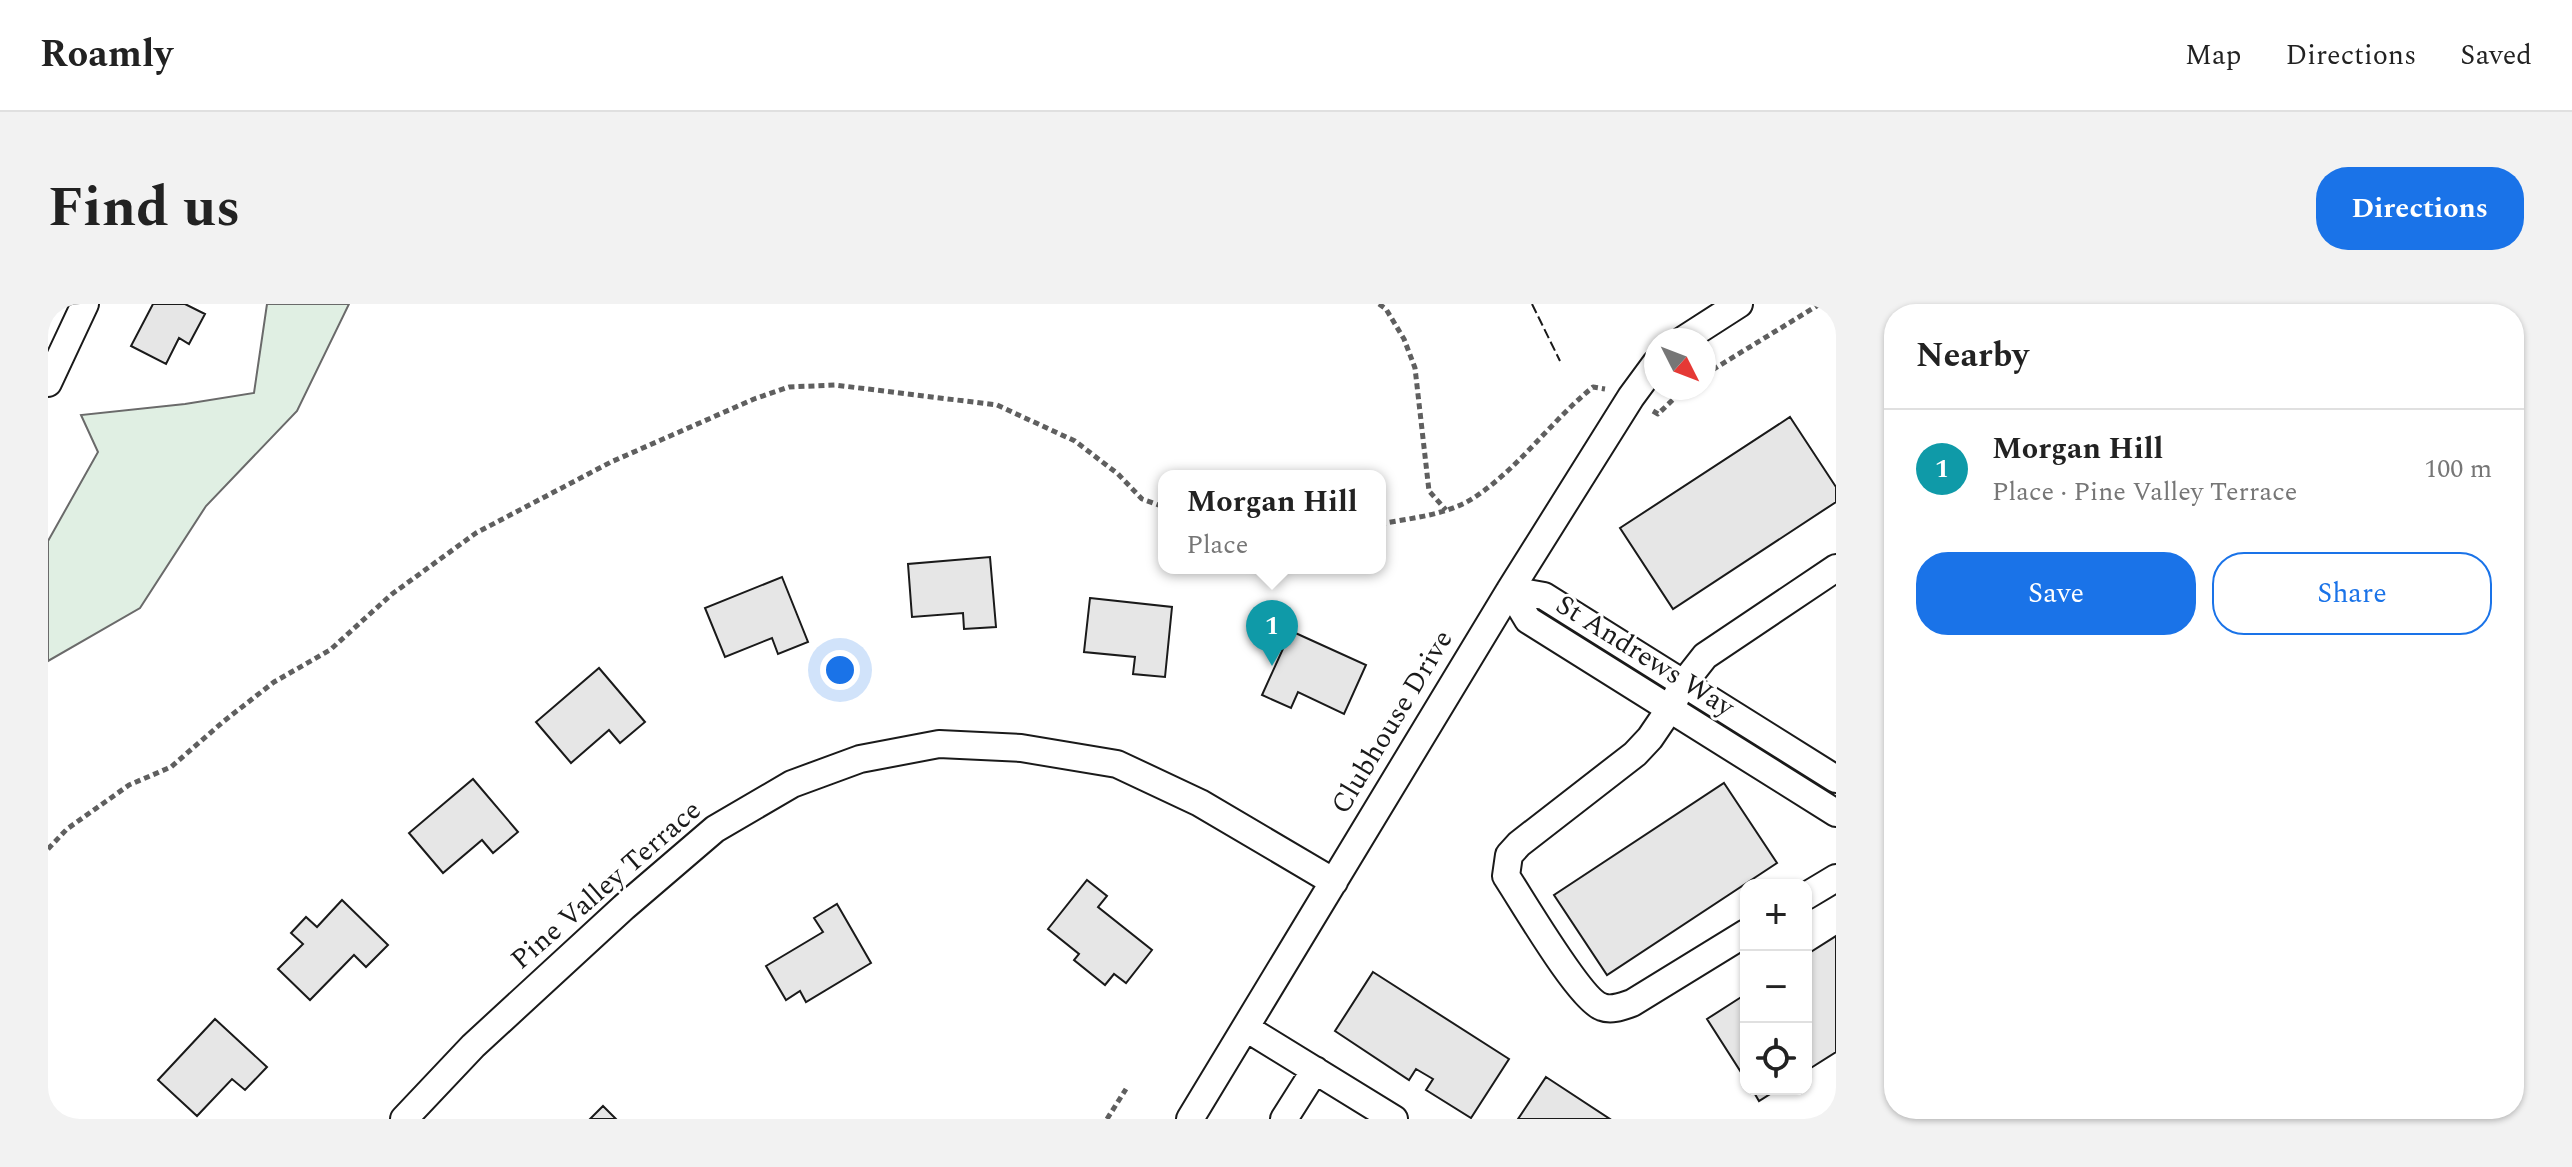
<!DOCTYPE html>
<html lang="en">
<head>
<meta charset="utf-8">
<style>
	body { margin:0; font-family:Spectral,serif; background:#f2f2f2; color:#222 }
	.controls { position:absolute; right:24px; bottom:24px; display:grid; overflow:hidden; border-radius:16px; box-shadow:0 2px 6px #0004 }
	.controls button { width:72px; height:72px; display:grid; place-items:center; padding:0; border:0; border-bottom:2px solid #e0e0e0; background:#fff; color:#222; font:40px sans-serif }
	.compass { position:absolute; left:1596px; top:24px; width:72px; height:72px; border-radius:50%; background:#fff; box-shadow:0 2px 6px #0004; rotate:132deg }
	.you { position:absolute; left:792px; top:366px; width:28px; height:28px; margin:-20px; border:6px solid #fff; border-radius:50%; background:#1a73e8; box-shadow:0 0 0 12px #1a73e833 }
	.badge { display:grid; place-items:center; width:52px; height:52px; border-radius:50%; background:#1a73e8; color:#fff; font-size:26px; font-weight:700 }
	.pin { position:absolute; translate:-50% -66px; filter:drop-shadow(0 2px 4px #0008) }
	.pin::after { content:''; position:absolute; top:42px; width:28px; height:24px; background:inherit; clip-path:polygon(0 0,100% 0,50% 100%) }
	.popup { position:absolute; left:1110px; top:166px; width:228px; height:104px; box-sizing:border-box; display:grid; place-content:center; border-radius:16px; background:#fff; filter:drop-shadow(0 2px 6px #0005); font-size:26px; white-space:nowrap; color:#767676 }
	.popup b { font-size:30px; color:#222 }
	.popup::after { content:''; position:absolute; left:50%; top:100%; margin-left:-16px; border:16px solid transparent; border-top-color:#fff }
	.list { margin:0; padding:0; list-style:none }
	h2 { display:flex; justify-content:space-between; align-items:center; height:104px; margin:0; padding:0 32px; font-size:34px }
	h2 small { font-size:26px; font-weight:400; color:#767676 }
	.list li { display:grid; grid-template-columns:52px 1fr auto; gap:24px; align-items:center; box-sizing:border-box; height:120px; padding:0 32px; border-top:2px solid #e0e0e0 }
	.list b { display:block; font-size:30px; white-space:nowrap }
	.list p { margin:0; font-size:26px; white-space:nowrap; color:#767676 }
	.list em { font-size:26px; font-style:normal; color:#767676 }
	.actions { display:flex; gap:16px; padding:24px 32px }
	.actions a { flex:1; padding:18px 0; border:2px solid #1a73e8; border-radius:32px; text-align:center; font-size:28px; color:#1a73e8 }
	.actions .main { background:#1a73e8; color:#fff }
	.icon { flex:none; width:44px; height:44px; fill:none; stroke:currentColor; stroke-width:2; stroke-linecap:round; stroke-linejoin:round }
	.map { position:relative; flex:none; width:1788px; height:815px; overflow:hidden; border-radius:32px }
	header { display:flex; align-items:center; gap:48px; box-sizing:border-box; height:112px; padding:0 40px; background:#fff; border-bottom:2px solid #e0e0e0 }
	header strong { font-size:38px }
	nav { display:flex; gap:44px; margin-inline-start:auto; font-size:28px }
	.intro { display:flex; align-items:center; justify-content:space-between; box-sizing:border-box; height:192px; padding:0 48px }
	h1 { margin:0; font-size:56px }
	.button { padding:20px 36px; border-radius:32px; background:#1a73e8; color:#fff; font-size:28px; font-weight:700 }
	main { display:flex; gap:48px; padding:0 48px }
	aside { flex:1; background:#fff; border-radius:32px; box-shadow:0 2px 6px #0004 }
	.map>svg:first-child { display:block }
	.green { fill:#e0efe3; stroke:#6a6a6a; stroke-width:2 }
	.building { fill:#e6e6e6; stroke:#1a1a1a; stroke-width:2 }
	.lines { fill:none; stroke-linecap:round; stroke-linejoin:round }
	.minor-casing { stroke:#1a1a1a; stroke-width:30 }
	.path { stroke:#5f5f5f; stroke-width:5; stroke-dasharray:6 4; stroke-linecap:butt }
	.minor { stroke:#fff; stroke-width:26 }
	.fence { stroke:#1a1a1a; stroke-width:2; stroke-dasharray:10 4; stroke-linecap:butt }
	.labels { text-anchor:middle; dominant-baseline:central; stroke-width:6; stroke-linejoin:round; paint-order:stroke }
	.street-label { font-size:28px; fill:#1a1a1a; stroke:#fff }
</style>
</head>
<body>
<header>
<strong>Roamly</strong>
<nav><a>Map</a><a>Directions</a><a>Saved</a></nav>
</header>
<div class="intro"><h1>Find us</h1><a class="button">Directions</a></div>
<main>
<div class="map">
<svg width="1788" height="815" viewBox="0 0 1788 815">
	<rect width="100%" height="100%" fill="#fff"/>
	<path class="green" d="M219 0H301L249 107 158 202 92 304 0 357V237L50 148 33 111 137 100 206 89Z"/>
	<path class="building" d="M105 0H137L157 10 141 40 131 34 118 60 83 42Z
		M1742 113 1788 183V198L1625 305 1572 224Z
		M942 253 948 323 916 325 915 309 864 313 860 260Z
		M734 273 760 338 730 350 724 334 677 353 657 304Z
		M1042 294 1124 303 1117 373 1085 370 1087 353 1036 348Z
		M1243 327 1318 361 1296 410 1250 388 1243 404 1214 391Z
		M551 364 597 418 572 439 561 426 523 459 488 418Z
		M425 475 470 528 445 549 434 536 395 569 361 529Z
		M1676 479 1729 559 1559 671 1506 591Z
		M1039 576 1059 592 1050 603 1104 646 1078 679 1066 670 1057 681 1026 656 1031 650 1000 625Z
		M294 596 340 641 318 663 306 651 262 696 230 665 255 640 243 629 258 613 269 623Z
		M789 600 823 659 758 698 752 687 738 696 718 662 775 628 766 614Z
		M1788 632V748L1758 767V651Z
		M1325 668 1461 755 1423 814 1378 786 1385 775 1368 765 1361 776 1287 727Z
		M1698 690V776L1659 715Z
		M167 715 219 763 197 786 184 775 149 812 110 776Z
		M1498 773 1562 815H1470Z
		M1704 785H1730L1711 797Z
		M555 802 568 815H542Z"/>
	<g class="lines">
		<defs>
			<path id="minor" d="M1635 36 1691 0
				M0 79 37 0
				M1462 286 1480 316 1788 509
				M1462 286 1496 292 1788 475
				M1758 592 1788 574
				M1698 629 1584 699C1575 702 1564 707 1554 703 1532 696 1474 596 1458 572L1461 551 1471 540 1587 450 1602 434 1621 406 1635 380 1657 352 1788 264
				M1198 724 1346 815
				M356 815 425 742 576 603 667 525 744 480 812 455 891 440 973 444 1069 460 1152 499 1286 578
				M1142 815 1462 286 1583 93 1608 59
				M1236 815 1267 766"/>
		</defs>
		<use href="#minor" class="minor-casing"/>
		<path class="path" d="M1331 0 1338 5 1356 35 1367 64 1381 187 1398 206
			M1656 71 1772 0
			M1605 107 1610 110 1637 84
			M1332 220C1363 214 1400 211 1427 193 1472 163 1503 117 1545 83L1557 85
			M0 545 19 525 81 481 123 463 176 417 226 378 282 346 344 290 428 229 563 158 706 95 741 83 787 81 949 101 1027 137 1070 170 1094 195 1116 203
			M1059 815 1078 785"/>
		<use href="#minor" class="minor"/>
		<path class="fence" d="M1484 0 1512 57"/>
	</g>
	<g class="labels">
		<g class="street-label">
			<text transform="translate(1597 352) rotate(32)">St Andrews Way</text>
			<text transform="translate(1344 418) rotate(-59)">Clubhouse Drive</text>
			<text transform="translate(558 581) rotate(-41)">Pine Valley Terrace</text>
		</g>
	</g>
</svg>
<div class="controls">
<button>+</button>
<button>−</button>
<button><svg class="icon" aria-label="locate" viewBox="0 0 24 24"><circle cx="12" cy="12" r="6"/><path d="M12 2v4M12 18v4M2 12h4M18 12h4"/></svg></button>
</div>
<svg class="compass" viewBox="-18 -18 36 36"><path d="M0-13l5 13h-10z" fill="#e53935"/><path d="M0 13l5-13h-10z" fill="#767676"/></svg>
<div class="you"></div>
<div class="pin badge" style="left:1224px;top:362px;background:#0f9aa8">1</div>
<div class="popup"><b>Morgan Hill</b>Place</div>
</div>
<aside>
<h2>Nearby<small></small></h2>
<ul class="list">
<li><span class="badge" style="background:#0f9aa8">1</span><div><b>Morgan Hill</b><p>Place · Pine Valley Terrace</p></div><em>100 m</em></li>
</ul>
<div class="actions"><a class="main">Save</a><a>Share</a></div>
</aside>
</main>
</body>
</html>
